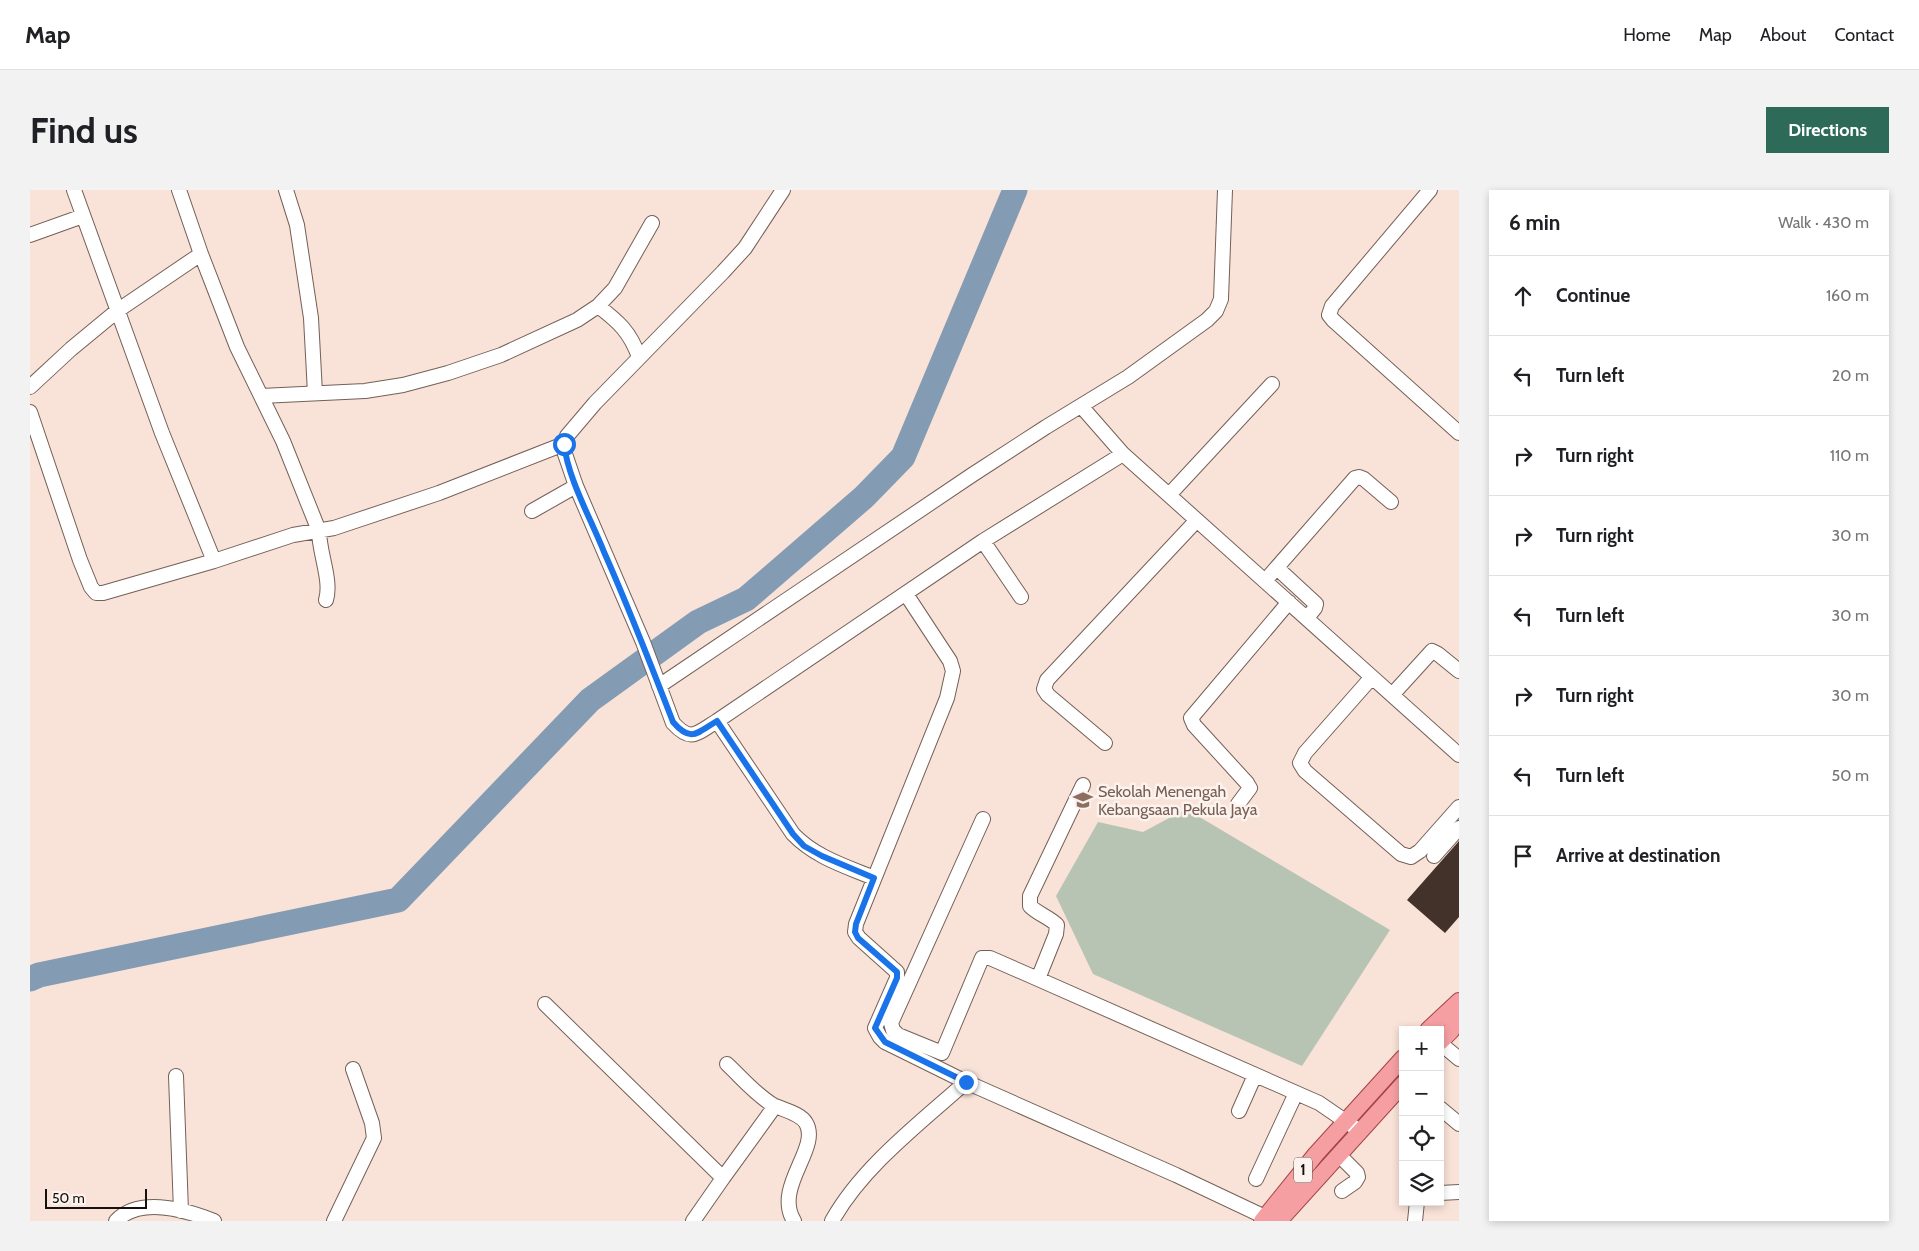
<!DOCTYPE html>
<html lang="en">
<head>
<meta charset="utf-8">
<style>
	body { margin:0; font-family:Cabin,sans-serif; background:#f2f2f2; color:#202124 }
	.controls { position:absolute; right:15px; bottom:15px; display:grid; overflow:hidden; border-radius:0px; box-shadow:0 2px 8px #0003 }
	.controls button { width:45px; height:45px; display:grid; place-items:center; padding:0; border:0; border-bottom:1px solid #e0e0e0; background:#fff; color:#202124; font:25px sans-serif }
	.scale { position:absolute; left:15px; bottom:12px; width:102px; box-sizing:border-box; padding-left:5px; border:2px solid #17100c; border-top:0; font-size:14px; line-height:18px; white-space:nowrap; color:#17100c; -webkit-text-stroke:4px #fcf3ee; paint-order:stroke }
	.stop { position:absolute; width:15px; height:15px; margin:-11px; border:4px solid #1a73e8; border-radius:50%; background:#fff }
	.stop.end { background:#1a73e8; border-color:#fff; box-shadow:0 1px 5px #0008 }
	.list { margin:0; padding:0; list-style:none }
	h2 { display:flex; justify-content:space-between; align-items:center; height:65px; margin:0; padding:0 20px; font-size:21px }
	h2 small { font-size:16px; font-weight:400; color:#757577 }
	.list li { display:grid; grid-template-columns:32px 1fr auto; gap:15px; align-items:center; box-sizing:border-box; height:80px; padding:0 20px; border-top:1px solid #e0e0e0 }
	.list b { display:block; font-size:19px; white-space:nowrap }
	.list em { font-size:16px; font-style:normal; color:#757577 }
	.icon { flex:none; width:28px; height:28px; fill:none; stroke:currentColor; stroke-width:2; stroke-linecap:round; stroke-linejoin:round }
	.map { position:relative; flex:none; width:1429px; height:1031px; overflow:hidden; border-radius:0px }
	header { display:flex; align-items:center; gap:30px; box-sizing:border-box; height:70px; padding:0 25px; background:#fff; border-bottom:1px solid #e0e0e0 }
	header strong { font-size:24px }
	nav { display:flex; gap:28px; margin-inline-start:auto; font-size:18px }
	.intro { display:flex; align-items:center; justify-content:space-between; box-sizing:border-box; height:120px; padding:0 30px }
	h1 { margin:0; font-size:35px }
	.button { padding:12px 22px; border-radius:0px; background:#2d6b58; color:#fff; font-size:18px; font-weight:700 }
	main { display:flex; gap:30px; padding:0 30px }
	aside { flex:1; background:#fff; border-radius:0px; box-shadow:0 2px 8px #0003 }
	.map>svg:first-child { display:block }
	.green { fill:#b7c4b3 }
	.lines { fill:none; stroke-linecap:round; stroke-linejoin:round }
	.river { stroke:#839cb4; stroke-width:25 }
	.building { fill:#433229 }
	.minor-casing { stroke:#746057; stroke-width:16 }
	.major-casing { stroke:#a34346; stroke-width:18 }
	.minor { stroke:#fff; stroke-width:14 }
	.major { stroke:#f59fa3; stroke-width:16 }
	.route { stroke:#1a73e8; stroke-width:6 }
	.labels { text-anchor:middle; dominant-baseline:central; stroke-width:5; stroke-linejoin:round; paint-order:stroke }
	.shield { fill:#fcf3ee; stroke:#5c5450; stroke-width:1 }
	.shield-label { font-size:15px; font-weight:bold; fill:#17100c }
	.education-label { font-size:16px; fill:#785e54; stroke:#fcf3ee; text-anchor:start }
</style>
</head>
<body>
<header>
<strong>Map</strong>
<nav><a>Home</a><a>Map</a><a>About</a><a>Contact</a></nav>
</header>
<div class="intro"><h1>Find us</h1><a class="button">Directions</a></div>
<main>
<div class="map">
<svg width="1429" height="1031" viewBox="0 0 1429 1031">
	<rect width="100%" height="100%" fill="#f9e2d7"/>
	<path class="green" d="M1156 619 1360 740 1272 876 1063 784 1026 706 1068 632 1113 642Z"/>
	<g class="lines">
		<path class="river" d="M0 789 9 785 368 710 560 510 668 432 716 409 834 307 873 267 985 0"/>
	</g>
	<path class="building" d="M1429 651V727L1415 743 1377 710Z"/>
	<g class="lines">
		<defs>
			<path id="minor" d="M44 0 132 243 184 371 263 345 304 338 409 303 534 254
				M149 0 171 64 207 157 253 251 289 341C289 362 302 391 296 410
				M256 0 267 35 281 128 285 203
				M753 0 715 58 693 82 565 213 537 246 534 254 535 264 546 296 613 452 643 533C661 553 667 543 687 531L953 351 1093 264
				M1400 0 1302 116 1299 125 1303 130 1429 243
				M0 45 53 26
				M568 116C589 132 600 142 609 167
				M0 197 41 159 87 121 171 64
				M231 206 335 201 373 195 418 183 471 165 547 130 568 116 585 98 622 33
				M1051 216 1093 264 1429 565
				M0 222 50 370 61 397 66 403H73L184 371
				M1139 305 1242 194
				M502 321 546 296
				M953 351 991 407
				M1247 378 1286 414 1285 418 1277 428
				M1235 391 1325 288 1329 287 1334 289 1361 312
				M876 404 920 471 923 481 917 508 826 734 825 742 829 748 867 782V788L845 838 850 847 855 852 936 892 1146 985 1235 1027
				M1342 487 1275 563 1270 573 1275 581 1371 664 1381 667 1390 661 1429 617
				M629 496 942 285 1016 237 1098 187 1177 130 1186 121 1191 109 1195 0
				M1362 505 1402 461 1408 464 1429 481
				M687 531 763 644C785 667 815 676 844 688
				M1075 553 1018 505 1014 499 1017 490 1167 330
				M1053 595 1000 706V716C1008 724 1019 727 1027 735L1026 744 1008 789 1289 913 1324 937
				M1208 614 1220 598 1217 593 1164 535 1161 528 1259 412
				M953 629 861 833 863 840 868 845 912 863 952 768H960L1008 789
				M1404 666 1429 638
				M515 814 693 988 663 1031
				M1410 853 1429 869
				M697 874C712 888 725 904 743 915 753 920 770 923 776 933 791 958 743 997 764 1031
				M146 886 151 1021
				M1410 918 1429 934
				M1209 921 1225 885
				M1309 965 1327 983 1328 987 1325 992 1312 1001
				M693 988 745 916
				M1226 989 1266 903
				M1410 1003 1429 1002
				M86 1031C110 1006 156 1020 184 1031
				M304 1031 344 948 342 933 323 879
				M802 1031C832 977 890 933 936 892
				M1385 1031 1387 1012"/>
			<path id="major" d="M1398 840 1429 811
				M1410 852 1421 841 1429 828
				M1232 1031 1286 964 1373 868
				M1249 1031 1373 894"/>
		</defs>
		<use href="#minor" class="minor-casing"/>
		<use href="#major" class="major-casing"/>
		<use href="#minor" class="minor"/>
		<use href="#major" class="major"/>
	</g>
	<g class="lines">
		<path class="route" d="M534 254C538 289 561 329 574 362 599 418 621 475 643 532 661 553 667 543 687 531L763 644 774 656 792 666 844 688 826 734 825 742 828 748 867 782V788L845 838 855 852 936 892"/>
	</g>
	<defs>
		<symbol id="school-bare" viewBox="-9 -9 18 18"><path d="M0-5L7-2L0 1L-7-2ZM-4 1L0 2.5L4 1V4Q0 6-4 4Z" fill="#8d6e63" stroke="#fcf3ee" stroke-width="2.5" paint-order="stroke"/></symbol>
	</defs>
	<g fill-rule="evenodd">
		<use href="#school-bare" x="1039" y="596" width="28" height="28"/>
	</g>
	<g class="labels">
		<rect class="shield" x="1264" y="967.5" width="18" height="25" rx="4"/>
		<g class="shield-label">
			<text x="1273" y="980">1</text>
		</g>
		<g class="education-label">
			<text x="1068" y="601">Sekolah Menengah<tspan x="1068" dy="18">Kebangsaan Pekula Jaya</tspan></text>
		</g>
	</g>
</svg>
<div class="controls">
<button>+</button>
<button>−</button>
<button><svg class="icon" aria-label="locate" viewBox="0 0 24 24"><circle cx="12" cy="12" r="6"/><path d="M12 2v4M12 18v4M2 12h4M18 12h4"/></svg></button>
<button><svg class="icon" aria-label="layers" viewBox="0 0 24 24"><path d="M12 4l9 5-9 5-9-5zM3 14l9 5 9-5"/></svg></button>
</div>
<div class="scale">50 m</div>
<div class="stop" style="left:534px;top:254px"></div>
<div class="stop end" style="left:936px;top:892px"></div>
</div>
<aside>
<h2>6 min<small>Walk · 430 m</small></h2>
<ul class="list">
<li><svg class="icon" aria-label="ahead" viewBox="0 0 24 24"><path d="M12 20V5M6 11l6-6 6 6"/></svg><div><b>Continue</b></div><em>160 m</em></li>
<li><svg class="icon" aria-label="left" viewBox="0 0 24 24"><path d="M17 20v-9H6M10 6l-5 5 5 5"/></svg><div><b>Turn left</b></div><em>20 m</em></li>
<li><svg class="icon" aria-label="right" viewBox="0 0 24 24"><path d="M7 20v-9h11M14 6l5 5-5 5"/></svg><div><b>Turn right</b></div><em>110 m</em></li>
<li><svg class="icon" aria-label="right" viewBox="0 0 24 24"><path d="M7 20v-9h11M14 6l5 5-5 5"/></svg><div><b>Turn right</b></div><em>30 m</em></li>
<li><svg class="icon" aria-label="left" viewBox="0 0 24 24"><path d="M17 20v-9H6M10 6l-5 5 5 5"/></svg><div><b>Turn left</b></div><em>30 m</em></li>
<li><svg class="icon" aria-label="right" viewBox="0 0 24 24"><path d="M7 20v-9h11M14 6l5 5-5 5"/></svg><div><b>Turn right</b></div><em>30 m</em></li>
<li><svg class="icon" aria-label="left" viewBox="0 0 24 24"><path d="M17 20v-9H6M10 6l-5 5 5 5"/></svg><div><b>Turn left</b></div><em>50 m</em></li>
<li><svg class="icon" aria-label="arrive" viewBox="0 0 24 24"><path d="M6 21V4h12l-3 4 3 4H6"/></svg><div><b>Arrive at destination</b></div></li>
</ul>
</aside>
</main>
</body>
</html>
